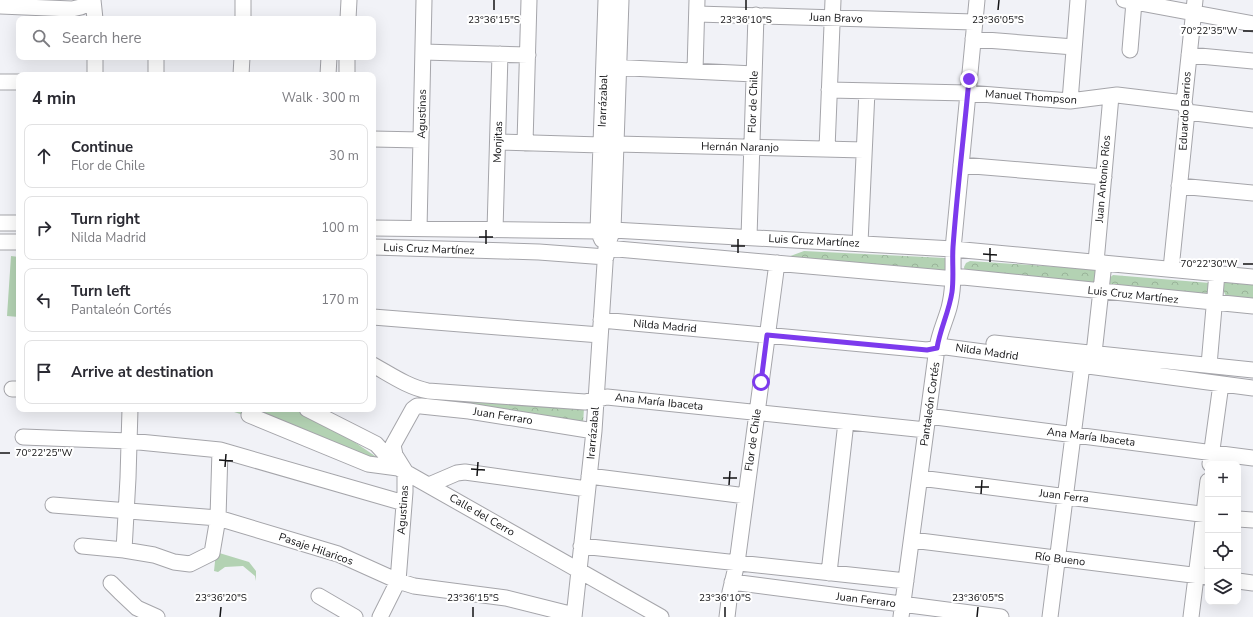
<!DOCTYPE html>
<html lang="en">
<head>
<meta charset="utf-8">
<style>
	body { margin:0; font-family:"Nunito Sans",sans-serif; background:#f2f2f3; color:#2b2b33 }
	.controls { position:absolute; right:12px; bottom:12px; display:grid; overflow:hidden; border-radius:8px; box-shadow:0 4px 16px #0002 }
	.controls button { width:36px; height:36px; display:grid; place-items:center; padding:0; border:0; border-bottom:1px solid #e1e1e2; background:#fff; color:#2b2b33; font:20px sans-serif }
	.stop { position:absolute; width:12px; height:12px; margin:-9px; border:3px solid #7c3aed; border-radius:50%; background:#fff }
	.stop.end { background:#7c3aed; border-color:#fff; box-shadow:0 1px 4px #0008 }
	.list { margin:0; padding:0; list-style:none }
	h2 { display:flex; justify-content:space-between; align-items:center; height:52px; margin:0; padding:0 16px; font-size:17px }
	h2 small { font-size:13px; font-weight:400; color:#7c7c81 }
	.list li { display:grid; grid-template-columns:26px 1fr auto; gap:12px; align-items:center; box-sizing:border-box; height:64px; margin:0 8px 8px; padding:0 8px; border:1px solid #e1e1e2; border-radius:8px }
	.list b { display:block; font-size:15px; white-space:nowrap }
	.list p { margin:0; font-size:13px; white-space:nowrap; color:#7c7c81 }
	.list em { font-size:13px; font-style:normal; color:#7c7c81 }
	.icon { flex:none; width:22px; height:22px; fill:none; stroke:currentColor; stroke-width:2; stroke-linecap:round; stroke-linejoin:round }
	.map { position:relative; flex:none; width:1253px; height:617px; overflow:hidden }
	.search { position:absolute; background:#fff; box-shadow:0 4px 16px #0002; left:16px; top:16px; width:360px; height:44px; display:flex; align-items:center; gap:10px; box-sizing:border-box; padding:0 14px; border-radius:8px; color:#7c7c81; font-size:15px }
	.panel { position:absolute; background:#fff; box-shadow:0 4px 16px #0002; left:16px; top:72px; width:360px; height:340px; border-radius:8px }
	.map>svg:first-child { display:block }
	.grass { fill:#b3d2b3 }
	.park { fill:url(#park-crowns) }
	.lines { fill:none; stroke-linecap:round; stroke-linejoin:round }
	.minor-casing { stroke:#a5a5aa; stroke-width:17 }
	.minor { stroke:#fff; stroke-width:15 }
	.route { stroke:#7c3aed; stroke-width:5 }
	.ticks { fill:none; stroke:#131315; stroke-width:1.5 }
	.labels { text-anchor:middle; dominant-baseline:central; stroke-width:4; stroke-linejoin:round; paint-order:stroke }
	.street-label { font-size:11px; fill:#131315; stroke:#fff }
	.ticks-label { font-size:10px; text-anchor:middle; fill:#131315; stroke:#fff; stroke-width:4; stroke-linejoin:round; paint-order:stroke }
</style>
</head>
<body>
<div class="map">
<svg width="1253" height="617" viewBox="0 0 1253 617">
	<defs>
		<pattern id="park-crowns" width="20" height="18" patternUnits="userSpaceOnUse"><rect width="20" height="18" fill="#b3d2b3"/><path d="M2 6a3 3 0 1 1 6 0M12 15a3 3 0 1 1 6 0" fill="none" stroke="#99b399"/></pattern>
	</defs>
	<rect width="100%" height="100%" fill="#f1f2f7"/>
	<path class="grass" d="M11 256 19 257V317L7 316Z
		M225 409H295L353 441 378 458 363 455Z
		M216 552 249 562 256 571V581L255 576 243 566 225 567 218 572 214 571Z"/>
	<path class="park" d="M804 251 945 258 949 261 946 273 785 258Z
		M970 261 1092 269 1097 270 1096 281 1092 285 965 273 964 267 966 263Z
		M1113 275 1210 283 1212 296 1109 286 1107 280Z
		M1226 279 1253 282V298L1226 296C1222 290 1223 285 1226 279Z
		M424 398 584 408 583 424 424 401Z"/>
	<g class="lines">
		<defs>
			<path id="minor" d="M93 0 95 19
				M1124 0 1253 24
				M0 6 72 9 81 7 92 0
				M697 14 974 22
				M243 19V0
				M348 19 349 0
				M973 39 1074 47
				M1130 50 1134 2
				M423 52 528 55
				M1189 55 1253 61
				M609 67 754 74
				M695 71 697 0
				M95 75V57
				M156 75V57
				M241 75 242 57
				M328 75 329 57
				M347 75V57
				M0 82H19
				M829 90 968 93 1070 101 1117 95 1184 103
				M1070 101 1078 0
				M1187 112 1253 120
				M373 139 421 140
				M498 142 601 145
				M525 143 529 0
				M616 144 864 150
				M827 149 833 0
				M961 165 1104 177
				M1179 186 1253 193
				M0 223H19
				M373 228 598 231 613 230 953 249 1253 277
				M419 229 424 0
				M495 230 500 54
				M749 237 756 15
				M602 240 598 231 606 0
				M0 242H19
				M860 243 867 91
				M373 247 539 252 606 257
				M606 248 944 278 963 277 1253 306
				M1096 262 1111 96
				M1171 269 1187 112 1184 103 1195 0
				M373 317 600 335
				M601 320 927 350 946 347 1253 388
				M994 343 1253 370
				M1094 353 1104 263
				M373 365C391 375 408 387 428 391L585 402 607 397 926 430
				M1209 365 1217 273
				M12 389H19
				M307 409 376 444 398 468 661 617
				M249 415 368 464 398 468
				M928 416 1253 458
				M23 437 129 441 220 450 404 503
				M1210 464 1221 384
				M589 476 746 496
				M920 478 1208 515
				M429 485 457 473 465 472 587 489
				M53 505 218 518 338 554 398 581 414 586 506 598 574 615
				M1238 519 1253 520
				M912 540 1208 577
				M82 546 124 550 154 555 174 562 190 564 212 553 218 518 220 450
				M581 546 906 581
				M124 550 128 478 130 409
				M829 573 846 422
				M1238 581 1253 583
				M732 582 1001 617
				M111 583 120 592 137 608 157 617
				M319 596 355 617
				M380 617 398 581 405 492V471L395 455 393 445 413 409 417 406H421L469 411 594 431
				M574 617 594 431 606 248 613 230 621 0
				M727 617 730 592 737 563 777 263
				M901 617 937 348C939 334 945 322 949 308 954 289 953 269 953 249L977 0
				M1050 617 1082 365
				M1191 617 1208 481"/>
		</defs>
		<use href="#minor" class="minor-casing"/>
		<use href="#minor" class="minor"/>
	</g>
	<g class="lines">
		<path class="route" d="M761 382 767 335 927 350 937 348C940 329 949 312 952 292 954 277 952 262 953 247 957 191 964 135 969 79"/>
	</g>
	<path class="ticks" d="M494 10V0M746 10V0M998 10 999 0M1243 31H1253M479 237H493M486 244V230M731 246H745M738 253V239M983 254 997 255M990 262V248M1243 264H1253M0 453H10M219 460 233 461M225 467 226 454M471 469 485 470M477 476 478 462M723 478H737M729 485 730 471M975 487H989M981 494 982 480M220 617 221 607M473 617V607M725 617V607M977 617 978 607"/>
	<g class="labels">
		<g class="street-label">
			<text transform="translate(836 18) rotate(2)">Juan Bravo</text>
			<text transform="translate(1031 97) rotate(4)">Manuel Thompson</text>
			<text transform="translate(603 101) rotate(-88)">Irarrázabal</text>
			<text transform="translate(753 102) rotate(-88)">Flor de Chile</text>
			<text transform="translate(1185 111) rotate(-87)">Eduardo Barrios</text>
			<text transform="translate(422 114) rotate(-89)">Agustinas</text>
			<text transform="translate(498 142) rotate(-88)">Monjitas</text>
			<text transform="translate(740 147) rotate(1)">Hernán Naranjo</text>
			<text transform="translate(1103 179) rotate(-85)">Juan Antonio Ríos</text>
			<text transform="translate(814 241) rotate(3)">Luis Cruz Martínez</text>
			<text transform="translate(429 249) rotate(2)">Luis Cruz Martínez</text>
			<text transform="translate(1133 295) rotate(6)">Luis Cruz Martínez</text>
			<text transform="translate(665 326) rotate(5)">Nilda Madrid</text>
			<text transform="translate(987 352) rotate(8)">Nilda Madrid</text>
			<text transform="translate(659 402) rotate(6)">Ana María Ibaceta</text>
			<text transform="translate(930 404) rotate(-82)">Pantaleón Cortés</text>
			<text transform="translate(503 416) rotate(9)">Juan Ferraro</text>
			<text transform="translate(593 433) rotate(-85)">Irarrázabal</text>
			<text transform="translate(1091 437) rotate(7)">Ana María Ibaceta</text>
			<text transform="translate(753 440) rotate(-82)">Flor de Chile</text>
			<text transform="translate(1064 496) rotate(7)">Juan Ferra</text>
			<text transform="translate(403 510) rotate(-86)">Agustinas</text>
			<text transform="translate(482 515) rotate(30)">Calle del Cerro</text>
			<text transform="translate(316 549) rotate(19)">Pasaje Hilaricos</text>
			<text transform="translate(1060 559) rotate(7)">Río Bueno</text>
			<text transform="translate(866 600) rotate(7)">Juan Ferraro</text>
		</g>
	</g>
	<g class="ticks-label">
		<text x="494" y="23">23°36'15"S</text>
		<text x="746" y="23">23°36'10"S</text>
		<text x="998" y="23">23°36'05"S</text>
		<text x="1209" y="34">70°22'35"W</text>
		<text x="1209" y="267">70°22'30"W</text>
		<text x="44" y="456">70°22'25"W</text>
		<text x="221" y="601">23°36'20"S</text>
		<text x="473" y="601">23°36'15"S</text>
		<text x="725" y="601">23°36'10"S</text>
		<text x="978" y="601">23°36'05"S</text>
	</g>
</svg>
<div class="controls">
<button>+</button>
<button>−</button>
<button><svg class="icon" aria-label="locate" viewBox="0 0 24 24"><circle cx="12" cy="12" r="6"/><path d="M12 2v4M12 18v4M2 12h4M18 12h4"/></svg></button>
<button><svg class="icon" aria-label="layers" viewBox="0 0 24 24"><path d="M12 4l9 5-9 5-9-5zM3 14l9 5 9-5"/></svg></button>
</div>
<div class="stop" style="left:761px;top:382px"></div>
<div class="stop end" style="left:969px;top:79px"></div>
<div class="search"><svg class="icon" aria-label="search" viewBox="0 0 24 24"><circle cx="10" cy="10" r="6"/><path d="M15 15l6 6"/></svg>Search here</div>
<section class="panel">
<h2>4 min<small>Walk · 300 m</small></h2>
<ul class="list">
<li><svg class="icon" aria-label="ahead" viewBox="0 0 24 24"><path d="M12 20V5M6 11l6-6 6 6"/></svg><div><b>Continue</b><p>Flor de Chile</p></div><em>30 m</em></li>
<li><svg class="icon" aria-label="right" viewBox="0 0 24 24"><path d="M7 20v-9h11M14 6l5 5-5 5"/></svg><div><b>Turn right</b><p>Nilda Madrid</p></div><em>100 m</em></li>
<li><svg class="icon" aria-label="left" viewBox="0 0 24 24"><path d="M17 20v-9H6M10 6l-5 5 5 5"/></svg><div><b>Turn left</b><p>Pantaleón Cortés</p></div><em>170 m</em></li>
<li><svg class="icon" aria-label="arrive" viewBox="0 0 24 24"><path d="M6 21V4h12l-3 4 3 4H6"/></svg><div><b>Arrive at destination</b></div></li>
</ul>
</section>
</div>
</body>
</html>
